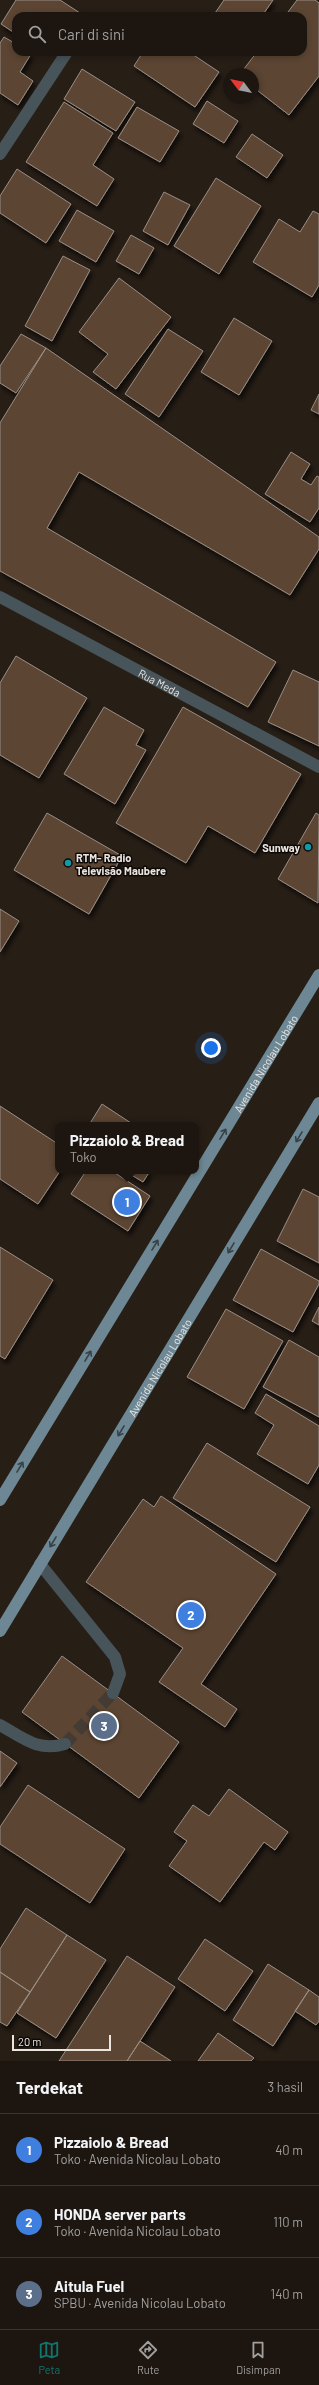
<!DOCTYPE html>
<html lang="id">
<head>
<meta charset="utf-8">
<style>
	body { margin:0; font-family:Barlow,sans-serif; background:#2a231e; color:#f1f3f6 }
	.compass { position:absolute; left:223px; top:68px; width:36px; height:36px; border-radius:50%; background:#1d1610; box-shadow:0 2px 6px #0003; rotate:302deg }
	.scale { position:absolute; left:12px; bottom:10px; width:99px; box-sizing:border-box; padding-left:4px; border:2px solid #ebe5e0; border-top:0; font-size:11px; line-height:14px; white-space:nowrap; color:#ebe5e0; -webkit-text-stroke:3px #0d0906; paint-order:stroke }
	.you { position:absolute; left:211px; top:1048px; width:14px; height:14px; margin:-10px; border:3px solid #fff; border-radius:50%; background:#1a73e8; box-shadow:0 0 0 6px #1a73e833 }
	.badge { display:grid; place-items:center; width:26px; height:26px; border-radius:50%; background:#0f766e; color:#fff; font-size:13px; font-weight:700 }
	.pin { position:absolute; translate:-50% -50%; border:2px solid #fff; box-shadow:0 1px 4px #0006 }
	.popup { position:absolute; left:55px; top:1122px; width:144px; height:52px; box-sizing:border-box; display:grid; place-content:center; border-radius:8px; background:#1d1610; filter:drop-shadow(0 1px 3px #0005); font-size:13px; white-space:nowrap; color:#a09f9f }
	.popup b { font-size:15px; color:#f1f3f6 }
	.popup::after { content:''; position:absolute; left:50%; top:100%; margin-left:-8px; border:8px solid transparent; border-top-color:#1d1610 }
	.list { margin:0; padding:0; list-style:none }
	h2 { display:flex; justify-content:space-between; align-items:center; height:52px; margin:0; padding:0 16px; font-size:17px }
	h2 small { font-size:13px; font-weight:400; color:#a09f9f }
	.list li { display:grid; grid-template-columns:26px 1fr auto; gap:12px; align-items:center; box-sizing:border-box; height:72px; padding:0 16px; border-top:1px solid #3b3530 }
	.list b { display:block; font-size:15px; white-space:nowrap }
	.list p { margin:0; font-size:13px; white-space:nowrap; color:#a09f9f }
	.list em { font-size:13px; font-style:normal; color:#a09f9f }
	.icon { flex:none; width:22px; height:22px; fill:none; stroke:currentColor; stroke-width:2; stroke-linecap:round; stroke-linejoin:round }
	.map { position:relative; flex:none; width:319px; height:2061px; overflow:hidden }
	.search { position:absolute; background:#1d1610; box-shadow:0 2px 6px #0003; left:12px; right:12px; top:12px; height:44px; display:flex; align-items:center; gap:10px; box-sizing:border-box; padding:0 14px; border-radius:12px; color:#a09f9f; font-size:15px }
	.sheet { height:268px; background:#1d1610 }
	nav { display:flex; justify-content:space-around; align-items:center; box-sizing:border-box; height:56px; border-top:1px solid #3b3530; background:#1d1610; font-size:11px; color:#a09f9f }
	nav a { display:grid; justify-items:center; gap:2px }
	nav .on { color:#0f766e }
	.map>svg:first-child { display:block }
	.building { fill:#5b4532; stroke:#9a8e85; filter:url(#shadow) }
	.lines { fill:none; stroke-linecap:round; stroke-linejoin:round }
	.minor-tunnel { stroke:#443c34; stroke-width:12; stroke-dasharray:12 6; stroke-linecap:butt }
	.minor { stroke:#47545a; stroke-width:12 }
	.major { stroke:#6d8894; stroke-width:12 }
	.oneway { stroke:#384246 }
	.culture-dot { fill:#0f9aa8; stroke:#0d0906; stroke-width:1.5 }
	.labels { text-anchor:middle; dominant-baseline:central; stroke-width:3; stroke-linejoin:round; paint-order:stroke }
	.street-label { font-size:11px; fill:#ebe5e0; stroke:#0d0906 }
	.poi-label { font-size:11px; font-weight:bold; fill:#ebe5e0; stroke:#0d0906; text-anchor:end }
</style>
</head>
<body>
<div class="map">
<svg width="319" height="2061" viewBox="0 0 319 2061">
	<defs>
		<filter id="shadow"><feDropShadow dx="2.5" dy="4.5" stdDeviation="2" flood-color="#0009"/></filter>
	</defs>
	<rect width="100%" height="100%" fill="#271e16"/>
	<path class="building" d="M16 0H60L80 13 78 16H16V34L1 24Z
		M224 0H273L262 16H213Z
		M297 0H315L319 3V76L289 115 253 87V74H240L257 52H303V16H285Z
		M4 37 16 44V52L31 54 20 72 33 81 18 105 0 93V43Z
		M143 52H189L219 72 195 107 134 66Z
		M82 69 135 102 116 131 64 99Z
		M207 101 238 121 224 143 193 124Z
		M64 102 113 133 93 165 114 179 97 206 26 162Z
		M137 107 179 131 160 162 118 138Z
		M252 134 283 155 267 178 236 157Z
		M17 169 71 204 46 243 0 213V196Z
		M216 178 261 206 219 274 174 246Z
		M164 192 190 205 168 245 143 231Z
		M77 210 114 231 96 262 59 241Z
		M313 211 319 214V285L312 297 253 262 279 219 300 232Z
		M131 235 154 248 139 274 116 261Z
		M63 256 90 270 52 341 25 326Z
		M119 278 171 317 116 389 93 372 108 354 79 332Z
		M234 318 272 341 239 395 201 372Z
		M168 329 203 351 159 417 125 394Z
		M21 334 46 348 16 393 0 383V366Z
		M46 348 319 537V549L290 595 79 472 47 528 276 662 248 707 0 571V423Z
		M319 394V414L311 410Z
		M291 452 310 464 301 479 311 485 317 476 319 477V508L310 522 265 494Z
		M16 656 87 698 39 778 0 755V683Z
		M293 670 319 682V746L268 722Z
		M104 707 144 730 136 745 146 750 115 804 64 774Z
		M183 707 301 774 255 853 208 826 186 863 116 823Z
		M47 813 122 856 89 914 14 870Z
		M316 813 319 815 318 903 278 879Z
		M0 909 19 921 0 952Z
		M102 1104 134 1125H89Z
		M0 1106 58 1144 60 1171 38 1204 0 1179Z
		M86 1171H112L150 1196 128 1231 71 1194Z
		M125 1171H150L143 1182Z
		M303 1189 319 1197V1263L277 1241Z
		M0 1247 53 1280 5 1359 0 1356Z
		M261 1249 319 1281V1284L293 1332 233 1300Z
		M319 1307V1325L312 1321Z
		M226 1309 283 1341 244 1409 187 1377Z
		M289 1340 319 1357V1417L263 1387Z
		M266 1394 319 1426V1465L308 1484 257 1454 274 1425 255 1413Z
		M207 1443 310 1507 276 1562 173 1498Z
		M161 1496 276 1574 201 1684 237 1709 225 1727 159 1682 183 1648 86 1582 143 1499 154 1507Z
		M62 1656 179 1742 139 1798 22 1712Z
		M0 1751 17 1763 0 1787Z
		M28 1785 125 1849 90 1903 0 1844V1827Z
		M229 1789 288 1832 275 1850 264 1842 220 1902 169 1866 187 1841 174 1832 193 1805 209 1816Z
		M26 1908 67 1935 30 1992 0 1972V1949Z
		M67 1935 106 1960 56 2038 17 2013Z
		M205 1939 253 1971 225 2011 178 1979Z
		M127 1956 175 1987 127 2061H59Z
		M268 1964 309 1990 273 2046 233 2020Z
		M0 1972 30 1992 7 2026 0 2022Z
		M309 1990 319 1997V2021L316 2025 295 2011Z
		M218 2033 254 2058 251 2061H198Z
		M140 2041 171 2061H127Z"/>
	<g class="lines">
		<path class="minor-tunnel" d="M65 1744 113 1693"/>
		<g class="minor">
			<path d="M0 154 67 52"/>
			<path id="s1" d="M0 597 319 767"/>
			<path d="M40 1564 115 1657 120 1674 113 1693"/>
			<path d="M0 1725C23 1738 38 1752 65 1744"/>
		</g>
		<g class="major">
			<path id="s2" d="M0 1500 319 975"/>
			<path id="s3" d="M0 1631 319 1103"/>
		</g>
	</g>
	<defs><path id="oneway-shaft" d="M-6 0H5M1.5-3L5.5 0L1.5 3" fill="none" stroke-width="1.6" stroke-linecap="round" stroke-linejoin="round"/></defs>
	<g class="oneway">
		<use href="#oneway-shaft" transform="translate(223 1134) rotate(-59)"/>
		<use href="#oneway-shaft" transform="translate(299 1137) rotate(121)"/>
		<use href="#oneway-shaft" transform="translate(155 1245) rotate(-59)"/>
		<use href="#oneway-shaft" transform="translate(231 1248) rotate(121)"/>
		<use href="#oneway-shaft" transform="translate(88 1356) rotate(-59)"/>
		<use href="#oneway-shaft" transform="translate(121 1431) rotate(121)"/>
		<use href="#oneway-shaft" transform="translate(20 1467) rotate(-59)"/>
		<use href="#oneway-shaft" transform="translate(53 1542) rotate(121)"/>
	</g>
	<g class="culture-dot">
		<circle cx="308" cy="847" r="4"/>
		<circle cx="68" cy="863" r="4"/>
	</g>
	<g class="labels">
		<g class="street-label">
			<text stroke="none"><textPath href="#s1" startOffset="181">Rua Meda</textPath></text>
			<text stroke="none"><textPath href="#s2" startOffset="511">Avenida Nicolau Lobato</textPath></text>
			<text stroke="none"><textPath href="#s3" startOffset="308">Avenida Nicolau Lobato</textPath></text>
		</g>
		<g class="poi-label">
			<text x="300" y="847">Sunway</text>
			<text x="76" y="857" text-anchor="start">RTM- Radio<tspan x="76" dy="13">Televisão Maubere</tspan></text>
		</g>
	</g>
</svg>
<svg class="compass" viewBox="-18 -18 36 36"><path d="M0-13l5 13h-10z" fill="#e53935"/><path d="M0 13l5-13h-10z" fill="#a09f9f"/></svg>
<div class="scale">20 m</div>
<div class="you"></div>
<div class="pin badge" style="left:127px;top:1202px;background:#3f7fe0">1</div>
<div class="popup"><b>Pizzaiolo &amp; Bread</b>Toko</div>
<div class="pin badge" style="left:191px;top:1615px;background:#3f7fe0">2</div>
<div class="pin badge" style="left:104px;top:1726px;background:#5c6f8a">3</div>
<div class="search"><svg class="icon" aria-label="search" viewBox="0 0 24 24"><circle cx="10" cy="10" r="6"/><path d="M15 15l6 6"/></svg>Cari di sini</div>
</div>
<section class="sheet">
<h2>Terdekat<small>3 hasil</small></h2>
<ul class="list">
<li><span class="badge" style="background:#3f7fe0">1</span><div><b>Pizzaiolo &amp; Bread</b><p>Toko · Avenida Nicolau Lobato</p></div><em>40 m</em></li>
<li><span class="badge" style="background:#3f7fe0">2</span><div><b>HONDA server parts</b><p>Toko · Avenida Nicolau Lobato</p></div><em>110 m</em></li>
<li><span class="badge" style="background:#5c6f8a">3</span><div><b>Aitula Fuel</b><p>SPBU · Avenida Nicolau Lobato</p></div><em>140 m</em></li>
</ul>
</section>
<nav>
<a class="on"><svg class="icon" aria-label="map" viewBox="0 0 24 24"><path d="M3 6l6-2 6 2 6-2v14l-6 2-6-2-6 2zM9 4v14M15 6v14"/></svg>Peta</a>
<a><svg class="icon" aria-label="directions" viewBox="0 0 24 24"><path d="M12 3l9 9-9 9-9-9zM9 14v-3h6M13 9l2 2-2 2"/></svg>Rute</a>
<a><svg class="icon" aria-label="saved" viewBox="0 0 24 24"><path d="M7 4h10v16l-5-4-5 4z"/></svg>Disimpan</a>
</nav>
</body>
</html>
